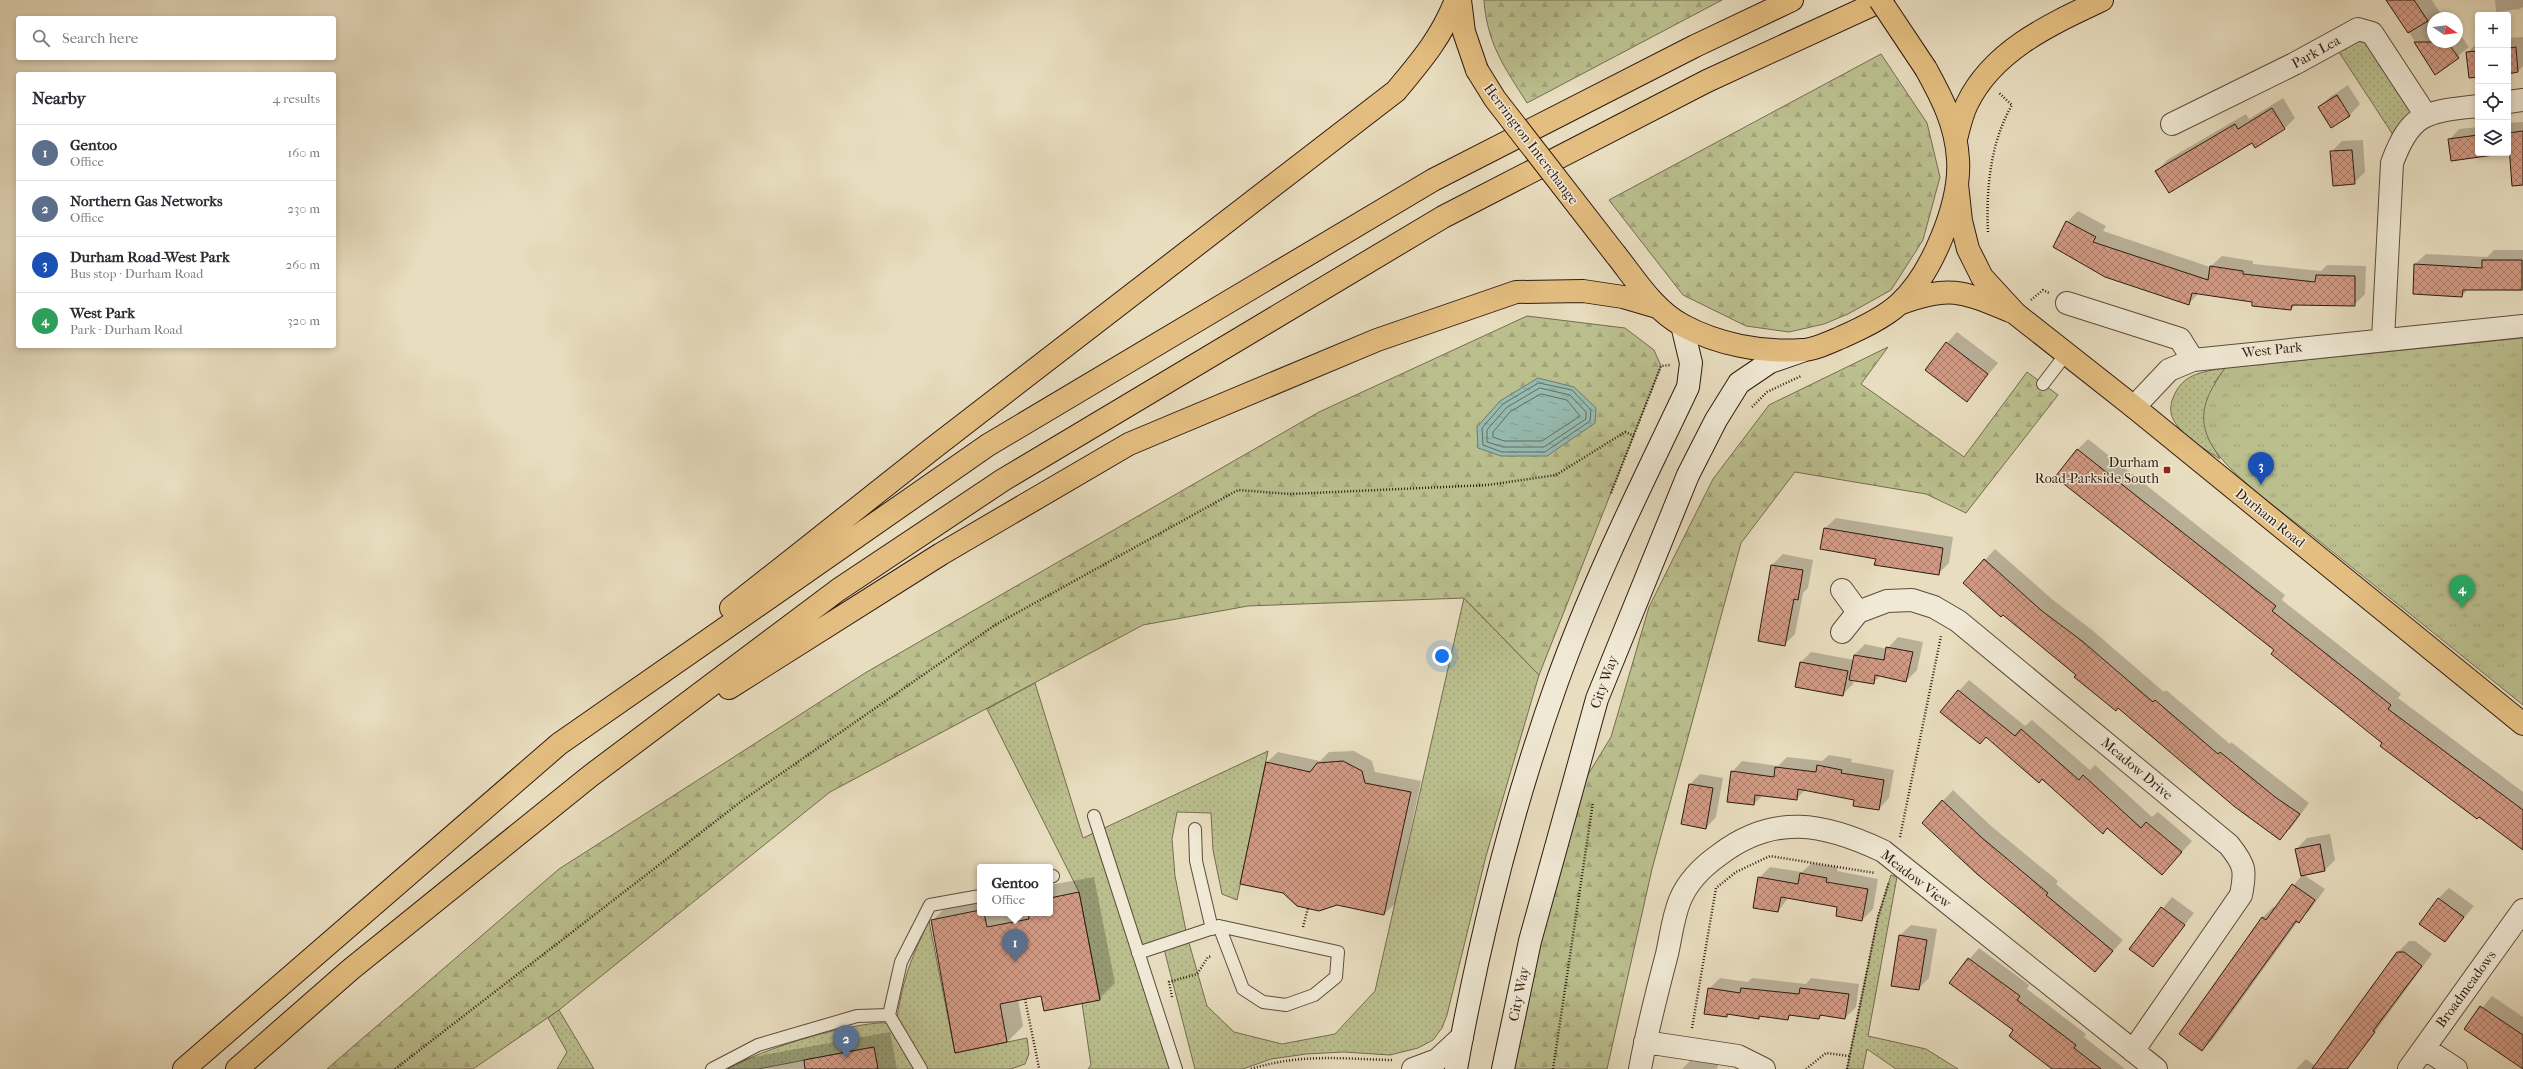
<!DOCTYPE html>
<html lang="en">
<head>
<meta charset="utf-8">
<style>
	body { margin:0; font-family:"IM FELL French Canon",serif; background:#f2f2f3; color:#2b2b33 }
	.controls { position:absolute; right:12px; top:12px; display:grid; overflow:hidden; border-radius:4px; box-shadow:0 2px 6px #0003 }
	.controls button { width:36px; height:36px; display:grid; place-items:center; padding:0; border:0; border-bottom:1px solid #e1e1e2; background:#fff; color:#2b2b33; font:20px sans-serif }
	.compass { position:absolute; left:2427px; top:12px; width:36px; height:36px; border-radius:50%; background:#fff; box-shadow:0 2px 6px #0003; rotate:103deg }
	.you { position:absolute; left:1442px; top:656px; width:14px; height:14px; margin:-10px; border:3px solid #fff; border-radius:50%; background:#1a73e8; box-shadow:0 0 0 6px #1a73e833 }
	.badge { display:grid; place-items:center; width:26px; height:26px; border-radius:50%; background:#8f2418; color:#fff; font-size:13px; font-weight:700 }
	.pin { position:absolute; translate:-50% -33px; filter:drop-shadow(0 1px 2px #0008) }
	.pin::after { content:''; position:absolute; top:21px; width:14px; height:12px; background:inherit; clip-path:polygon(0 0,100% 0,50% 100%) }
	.popup { position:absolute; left:977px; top:864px; width:76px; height:52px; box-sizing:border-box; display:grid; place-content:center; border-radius:4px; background:#fff; filter:drop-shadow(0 1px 3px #0005); font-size:13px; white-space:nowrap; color:#7c7c81 }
	.popup b { font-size:15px; color:#2b2b33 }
	.popup::after { content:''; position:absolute; left:50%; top:100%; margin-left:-8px; border:8px solid transparent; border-top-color:#fff }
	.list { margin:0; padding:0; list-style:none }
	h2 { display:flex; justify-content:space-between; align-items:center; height:52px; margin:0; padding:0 16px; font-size:17px }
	h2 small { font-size:13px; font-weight:400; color:#7c7c81 }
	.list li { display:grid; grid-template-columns:26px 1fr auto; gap:12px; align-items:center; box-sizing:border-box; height:56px; padding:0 16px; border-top:1px solid #e1e1e2 }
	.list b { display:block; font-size:15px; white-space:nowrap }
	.list p { margin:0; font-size:13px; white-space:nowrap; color:#7c7c81 }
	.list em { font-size:13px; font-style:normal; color:#7c7c81 }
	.icon { flex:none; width:22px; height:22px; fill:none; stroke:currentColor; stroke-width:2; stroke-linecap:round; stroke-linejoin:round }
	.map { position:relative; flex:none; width:2523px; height:1069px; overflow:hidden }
	.search { position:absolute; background:#fff; box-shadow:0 2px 6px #0003; left:16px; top:16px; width:320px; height:44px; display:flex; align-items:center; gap:10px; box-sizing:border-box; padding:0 14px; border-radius:4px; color:#7c7c81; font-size:15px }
	.panel { position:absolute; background:#fff; box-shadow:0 2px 6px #0003; left:16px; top:72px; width:320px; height:276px; border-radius:4px }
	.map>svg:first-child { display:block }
	.grass { fill:url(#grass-dots); stroke:#756c50 }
	.forest { fill:url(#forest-firs); stroke:#756c50 }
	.park { fill:url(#park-tufts); stroke:#756c50 }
	.water { fill:url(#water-ripples); stroke:#6d7b72 }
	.shadow { fill:#0003 }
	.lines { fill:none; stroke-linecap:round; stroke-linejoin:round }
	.shore { stroke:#636b62; stroke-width:1 }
	.building { fill:url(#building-cross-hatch); stroke:#2f1a11 }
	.lane-casing { stroke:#5d4b3c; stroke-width:14 }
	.street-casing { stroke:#5d4b3c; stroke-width:24 }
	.secondary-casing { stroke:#2f1a11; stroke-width:24 }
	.highway-casing { stroke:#2f1a11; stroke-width:24 }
	.path { stroke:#2f1a11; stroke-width:2.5; stroke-dasharray:1 2; stroke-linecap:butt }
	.lane { stroke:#f0e9d5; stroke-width:12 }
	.street { stroke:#f0e9d5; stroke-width:22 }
	.secondary { stroke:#f0e9d5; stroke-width:22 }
	.highway { stroke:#e4be80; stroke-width:22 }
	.highway-bridge-casing { stroke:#2f1a11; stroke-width:24; stroke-linecap:butt }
	.highway-bridge { stroke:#e4be80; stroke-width:22 }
	.poi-dot { fill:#8f2418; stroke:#f0e9d5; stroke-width:1.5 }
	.labels { text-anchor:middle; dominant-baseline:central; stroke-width:3; stroke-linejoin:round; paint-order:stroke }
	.street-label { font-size:14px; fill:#2f1a11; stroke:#f0e9d5 }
	.poi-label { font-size:14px; fill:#2f1a11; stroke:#f0e9d5; text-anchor:end }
</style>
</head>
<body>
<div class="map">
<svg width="2523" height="1069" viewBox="0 0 2523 1069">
	<defs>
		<pattern id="grass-dots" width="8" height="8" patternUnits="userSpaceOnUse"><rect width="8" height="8" fill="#bbbf8e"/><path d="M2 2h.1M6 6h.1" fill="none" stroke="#a1a479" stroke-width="1.8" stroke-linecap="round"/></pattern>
		<pattern id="forest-firs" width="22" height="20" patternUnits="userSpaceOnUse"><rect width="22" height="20" fill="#bbbf8e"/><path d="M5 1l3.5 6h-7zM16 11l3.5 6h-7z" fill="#a1a479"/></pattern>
		<pattern id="park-tufts" width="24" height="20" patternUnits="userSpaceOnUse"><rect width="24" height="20" fill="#bbbf8e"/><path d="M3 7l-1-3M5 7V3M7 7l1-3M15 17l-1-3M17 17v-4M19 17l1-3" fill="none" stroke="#a1a479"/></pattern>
		<pattern id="water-ripples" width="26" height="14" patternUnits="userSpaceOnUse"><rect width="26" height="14" fill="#97bcb2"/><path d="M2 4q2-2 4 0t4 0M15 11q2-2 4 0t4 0" fill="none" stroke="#82a198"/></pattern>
		<pattern id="building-cross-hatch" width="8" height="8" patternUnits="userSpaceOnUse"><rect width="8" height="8" fill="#d29a84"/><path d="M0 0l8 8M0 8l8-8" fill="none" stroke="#ab7d6b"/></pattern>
	</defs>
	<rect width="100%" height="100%" fill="#e8ddbf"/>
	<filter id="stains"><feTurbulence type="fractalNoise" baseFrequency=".005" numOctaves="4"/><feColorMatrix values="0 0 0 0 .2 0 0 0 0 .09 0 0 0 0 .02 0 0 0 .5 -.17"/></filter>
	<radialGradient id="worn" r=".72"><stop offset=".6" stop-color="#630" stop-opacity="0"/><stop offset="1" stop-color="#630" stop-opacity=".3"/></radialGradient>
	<path class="grass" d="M2358 29 2425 114 2399 144 2333 43Z
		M2225 368 2215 382 2209 439 2220 459C2205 449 2182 437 2173 419 2170 413 2170 405 2173 398 2182 374 2201 372 2225 368Z
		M1464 598 1539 675 1486 856 1447 1015 1442 1028 1433 1040 1418 1048 1390 1055 1344 1052 1306 1054 1271 1059 1243 1069H1195L1163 945 1139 953 1176 1069H1088L1091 1065 1082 1003 1100 999 1079 892 987 709 1035 683 1083 838 1268 751 1237 900 1222 894 1213 850 1211 813 1177 812 1172 839 1175 876 1187 936 1207 1006 1234 1032 1282 1044 1335 1034 1375 991Z
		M1891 875 1897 877 1868 1036 1926 1049 1958 1069H1896L1867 1049 1863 1069H1847L1878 917Z
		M929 921 955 1053 1027 1038 1029 1054 1025 1064 1011 1069H878L873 1047 758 1069H728C764 1048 836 1027 878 1023 884 1022 890 1024 896 1025 902 982 910 960 929 921Z
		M559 1010 594 1069H557L567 1052 548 1018Z"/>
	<path class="forest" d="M1484 0H1722L1527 103C1505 68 1487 44 1484 0Z
		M1881 54 1927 123 1940 177 1923 240 1891 290 1848 314 1824 324 1789 332 1746 326 1683 295 1609 200Z
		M1527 316 1625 328 1654 350 1661 366 1539 675 1464 598 1248 606 1143 625 830 792 559 1010 473 1069H327L559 869 865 673 1319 412Z
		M1888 347 1861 384 1964 457 2027 372 2058 395 1966 513 1926 494 1795 472 1741 543 1652 869 1607 1069H1503L1564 814 1611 737 1649 607 1713 479 1769 405Z"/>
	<path class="park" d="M2523 338V705C2453 649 2383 592 2313 536 2285 514 2223 471 2209 440 2196 412 2209 391 2225 368Z"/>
	<path class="water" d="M1538 378 1574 387 1596 408 1595 423 1547 456H1501L1478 448 1477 427 1500 401Z"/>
	<path class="shadow" d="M2395 0H2432L2443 18H2433V42H2457V30L2469 47 2436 74 2391 5Z
		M2495 0H2523V7L2520 9 2496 12Z
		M2523 37V66L2518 71 2508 73V38Z
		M2478 42V76L2467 53Z
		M2348 85 2360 104 2350 115 2331 127 2319 107 2330 97Z
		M2283 98 2295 118 2285 128 2255 146 2252 142 2157 171 2167 160 2246 114 2249 119Z
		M2523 122V153L2509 155 2508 123Z
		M2478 127V153H2500L2452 160 2449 140 2459 129Z
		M2363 140 2365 172 2354 183 2331 152 2342 141Z
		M2078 211 2106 226 2103 231 2210 267 2222 256 2253 261V264L2321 271 2327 265 2366 266 2365 294 2354 305 2296 304 2291 309 2199 293 2188 304 2054 246 2067 222Z
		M2494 250H2523V291L2468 289 2462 296 2415 264 2426 254 2487 257Z
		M1957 332 1998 363 1966 401 1947 343Z
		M2088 439 2285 595 2282 600 2401 694 2398 698 2523 792V849L2384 743 2276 649 2077 450Z
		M1836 518 1953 537 1949 563 1938 574 1877 558 1825 528Z
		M1995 549 2053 600 2092 630 2164 692 2166 690 2230 744 2231 742 2309 803 2291 828 2280 838 2077 675 1985 560Z
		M1783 554 1813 560 1808 588 1803 593 1795 634 1784 645 1759 640 1772 565Z
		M1898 637 1923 642 1917 670 1906 681 1881 675 1873 683 1854 680 1853 684 1842 695 1801 662 1811 652 1854 660V655L1865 644 1887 649Z
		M1969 680 2025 726 2032 720 2090 770 2095 765 2152 817 2158 812 2192 841 2162 874 2108 827 1987 736 1980 743 1959 691Z
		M1354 751 1372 761 1375 772 1421 781 1395 904 1384 914 1267 762 1278 752 1320 761 1329 752Z
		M1829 755 1852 759 1851 762 1894 770 1889 798 1879 809 1855 799 1806 789 1796 799 1763 795 1754 804 1732 772 1742 761 1778 766 1787 757 1822 761Z
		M1700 774 1723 778 1716 817 1706 828 1690 784Z
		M1953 790 1991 826 2058 881 2056 884 2123 940 2095 971 1943 801Z
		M2330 834 2335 860 2324 871 2304 875 2325 889 2309 911 2298 921 2213 1039 2202 1050 2181 1034 2263 917 2273 907 2276 908 2302 875 2296 849 2307 838Z
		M1812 863 1837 867V871L1878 879 1873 909 1862 920 1838 906 1789 897 1778 911 1759 878 1770 867 1802 872Z
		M1094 877 1115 983 1099 999 1042 995 1018 999 1023 1026 1007 1042 932 921 948 905 980 898V913H1050V885Z
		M2449 888 2474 906 2445 941 2438 899Z
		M2172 897 2194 913 2153 966 2130 949Z
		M1911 925 1937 929 1929 978 1918 989 1900 935Z
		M2409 941H2415L2432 954 2348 1069H2296L2306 1059 2315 1066 2398 952Z
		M1979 948 2029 985 2027 989 2086 1034 2084 1037 2125 1069H2053L2015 1030 1950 982Z
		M1720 978 1748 982 1752 978 1806 984 1811 978 1859 984 1856 1007 1845 1018 1823 1014 1819 1018 1792 1014 1787 1019 1730 1013 1726 1016 1709 989Z
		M2492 996 2523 1017V1067L2465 1029Z
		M890 1032 897 1069H723L731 1061Z
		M1690 1061 1718 1064 1717 1069H1682Z"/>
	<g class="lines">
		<path class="shore" d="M1539 383 1572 390 1591 410 1590 421 1545 452H1502L1483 445 1482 428 1503 404Z
			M1540 388 1570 395 1586 412V419L1544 447H1503L1487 442V430L1506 408Z
			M1541 394 1567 400 1580 416 1542 441H1504L1493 437V432L1510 412Z"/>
	</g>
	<path class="building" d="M2386 0H2414L2428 21 2408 33Z
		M2414 42H2447L2459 58 2435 75Z
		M2516 47 2518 72 2508 74V48Z
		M2478 51V77L2469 78 2466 52Z
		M2337 95 2350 116 2331 128 2318 107Z
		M2272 108 2285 129 2255 148 2252 143 2169 193 2155 171 2235 124 2238 129Z
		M2523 131V185L2512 186 2508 133Z
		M2478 135V153H2508L2451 161 2448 139Z
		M2352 150 2355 184 2333 186 2330 151Z
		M2066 221 2096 237 2093 242 2208 280 2210 266 2243 271V274L2315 282 2316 275 2355 276V306L2292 305 2291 310 2252 306V302L2192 293 2189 305 2105 277 2053 247Z
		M2482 260H2522V290H2463L2462 297 2413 294 2414 264 2482 268Z
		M1946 342 1988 374 1967 402 1925 370Z
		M2077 449 2276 606 2272 611 2391 705 2388 709 2523 810V850L2479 817 2477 819 2380 746 2382 743 2271 654 2274 650 2055 477Z
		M1824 528 1943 548 1939 575 1874 565 1876 559 1820 549Z
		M1984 559 2042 611 2082 641 2153 702 2155 700 2218 754 2220 752 2275 797 2300 814 2280 840 2235 807 2118 708 2116 711 2074 677 2076 675 2003 615 2001 617 1963 583Z
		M1771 565 1803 570 1798 600 1794 599 1785 646 1758 641Z
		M1886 647 1913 652 1906 682 1875 675 1874 684 1849 680 1854 655 1884 660Z
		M1800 662 1848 671 1843 696 1795 687Z
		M1958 690 2015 736 2021 729 2079 780 2083 775 2141 828 2146 822 2182 852 2162 875 2107 828 2103 834 2042 779 2039 783 1986 737 1980 744 1940 712Z
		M1343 761 1362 771 1365 783 1411 792 1384 915 1337 905 1319 911 1297 906 1283 893 1240 884 1266 762 1310 772 1317 763Z
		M1817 765 1842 770 1841 773 1884 780 1879 810 1853 806 1854 800 1798 789 1797 800 1755 795 1754 805 1727 802 1731 771 1774 777 1775 767 1816 772Z
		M1689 784 1713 788 1706 829 1681 824Z
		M1942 800 1981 837 2048 893 2046 895 2113 951 2095 972 1977 874 1922 823Z
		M2320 844 2325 871 2301 876 2295 849Z
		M1800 873 1827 878 1826 882 1868 889 1862 921 1836 916 1837 907 1781 897 1778 912 1753 908 1758 877 1798 884Z
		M2292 884 2315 900 2299 923 2296 921 2202 1051 2179 1034 2262 917 2266 920Z
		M1079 892 1100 1000 1044 1011 1041 996 1000 1004 1007 1042 955 1053 931 920 980 910V913H984L987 927 1029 919 1028 913H1050V898Z
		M2438 898 2464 917 2445 942 2419 924Z
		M2161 907 2185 925 2153 967 2129 949Z
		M1899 935 1927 940 1919 990 1891 986Z
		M2397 952H2404L2422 966 2373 1031 2375 1032 2347 1069H2312Z
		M1968 958 2020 996 2017 1000 2076 1045 2074 1048 2101 1069H2052L2009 1036 2013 1030 1949 983Z
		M1708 988 1740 993 1741 988 1799 994 1800 988 1849 994 1845 1019 1820 1015 1819 1019 1789 1015 1788 1020 1759 1016V1019L1727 1014V1017L1704 1014Z
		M2480 1006 2523 1035V1069L2464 1029Z
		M874 1047 878 1069H805L804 1060Z"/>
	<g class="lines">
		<defs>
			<path id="lane" d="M2043 384 2066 354
				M1094 816 1176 1069
				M1195 829 1196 861 1212 929
				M1050 877 1053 876
				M1138 953 1219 926 1338 952 1336 977 1314 995 1286 1005 1263 1002 1243 989 1219 926
				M712 1069 758 1045 857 1016 889 1015
				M921 1069 889 1015 901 962 930 905 980 896"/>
			<path id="street" d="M2508 102 2523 100
				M2172 124 2294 64 2358 29 2372 33 2425 114
				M2067 303 2180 339 2193 360
				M2383 339 2392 163C2411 111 2427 112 2478 106
				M2134 407 2169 370 2193 360 2523 326
				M1842 590 1858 612
				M1842 632 1858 612 1887 601 1912 600 1934 607 1958 621 2229 845C2245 865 2246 870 2241 895L2133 1051
				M1645 1042 1738 1056 1764 1069
				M2424 1048 2456 1069
				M1413 1069 1437 1060 1462 1037
				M1640 1069C1647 1030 1657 992 1667 954 1671 936 1673 917 1680 900 1688 881 1702 867 1719 855 1774 813 1824 823 1883 851L2156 1069
				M2409 1069 2523 910"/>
			<path id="secondary" d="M1456 1069C1479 941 1513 805 1557 682 1593 581 1642 484 1688 387L1691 363 1682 325
				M1503 1069 1530 941 1597 699 1688 475 1716 420 1739 383 1770 362 1802 351"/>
			<path id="highway" d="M1460 0 1464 32 1477 70
				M1956 139C1959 127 1962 114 1967 104 1993 50 2051 24 2102 0
				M1957 184 1961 221 1968 249 1982 277 2016 314 2134 407 2523 724
				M1616 255C1636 280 1653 309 1682 325 1717 344 1761 353 1802 350 1814 350 1830 342 1842 337 1860 329 1884 318 1899 304 1932 274 1961 203 1958 159 1956 125 1942 98 1926 69
				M1899 304C1949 285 1962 291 2010 311
				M731 608 932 449 1396 91C1421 61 1441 38 1456 0
				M729 688 941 554 1129 444 1377 340 1516 292 1583 291 1623 297 1657 307
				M184 1069 559 744 988 445 1433 180 1695 46 1792 0
				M237 1069 350 970 589 777 838 590 1003 480 1443 217 1707 81 1883 0"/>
		</defs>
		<use href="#lane" class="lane-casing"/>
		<use href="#street" class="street-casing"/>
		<use href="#secondary" class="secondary-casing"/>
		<use href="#highway" class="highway-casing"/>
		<path class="path" d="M1988 232C1986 190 1990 143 2012 105L1999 93
			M2031 300 2043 290 2049 293
			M1752 407 1767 392 1801 376
			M1611 493 1661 366 1670 365
			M1900 837 1941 636
			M1303 927 1308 908
			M1172 997 1169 982 1197 974 1208 957 1212 956
			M1025 999 1039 1068
			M1692 1028 1716 888 1736 872 1770 856 1875 873
			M395 1069 743 800 995 625 1238 490 1290 494 1488 485 1556 475 1625 432 1634 436
			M1251 1069C1302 1053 1342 1059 1393 1060
			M1553 1069 1593 802
			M1806 1069 1826 1053 1849 1056
			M1847 1069 1878 917 1889 882"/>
		<use href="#lane" class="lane"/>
		<use href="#street" class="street"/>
		<use href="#secondary" class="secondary"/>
		<use href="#highway" class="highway"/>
		<defs>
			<path id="highway-bridge" d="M1880 0 1926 69
				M1477 70 1495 99 1616 255"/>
		</defs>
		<use href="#highway-bridge" class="highway-bridge-casing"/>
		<use href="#highway-bridge" class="highway-bridge"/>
	</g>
	<rect class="poi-dot" x="2163" y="466" width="8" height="8" rx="2"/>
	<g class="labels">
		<g class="street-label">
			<text transform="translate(2316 52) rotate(-29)">Park Lea</text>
			<text transform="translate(1531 144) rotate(53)">Herrington Interchange</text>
			<text transform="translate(2272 350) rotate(-6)">West Park</text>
			<text transform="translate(2270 518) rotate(39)">Durham Road</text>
			<text transform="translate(1604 682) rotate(-70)">City Way</text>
			<text transform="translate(2137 769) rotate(40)">Meadow Drive</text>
			<text transform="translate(1916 879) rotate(38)">Meadow View</text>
			<text transform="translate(2466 989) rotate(-54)">Broadmeadows</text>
			<text transform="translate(1519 994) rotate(-78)">City Way</text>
		</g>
		<g class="poi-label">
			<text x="2159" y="462">Durham<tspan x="2159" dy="16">Road-Parkside South</tspan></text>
		</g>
	</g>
	<rect width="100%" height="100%" filter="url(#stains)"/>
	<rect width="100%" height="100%" fill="url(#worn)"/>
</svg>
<div class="controls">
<button>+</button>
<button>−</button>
<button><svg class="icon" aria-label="locate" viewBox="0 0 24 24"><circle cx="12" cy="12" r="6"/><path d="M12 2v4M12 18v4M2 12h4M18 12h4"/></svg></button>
<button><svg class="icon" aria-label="layers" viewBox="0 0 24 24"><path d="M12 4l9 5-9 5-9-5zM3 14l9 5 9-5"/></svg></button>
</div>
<svg class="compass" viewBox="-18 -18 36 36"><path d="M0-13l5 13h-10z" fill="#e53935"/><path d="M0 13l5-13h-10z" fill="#7c7c81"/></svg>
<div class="you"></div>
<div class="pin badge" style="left:1015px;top:962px;background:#5c6f8a">1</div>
<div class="popup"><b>Gentoo</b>Office</div>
<div class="pin badge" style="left:846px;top:1058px;background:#5c6f8a">2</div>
<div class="pin badge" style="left:2261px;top:485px;background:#1a4fb4">3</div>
<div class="pin badge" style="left:2462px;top:608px;background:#2e9e5b">4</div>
<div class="search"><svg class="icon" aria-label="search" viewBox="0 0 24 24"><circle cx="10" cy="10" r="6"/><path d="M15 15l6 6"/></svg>Search here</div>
<section class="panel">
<h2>Nearby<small>4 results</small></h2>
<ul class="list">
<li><span class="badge" style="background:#5c6f8a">1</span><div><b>Gentoo</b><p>Office</p></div><em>160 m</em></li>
<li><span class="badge" style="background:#5c6f8a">2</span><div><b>Northern Gas Networks</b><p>Office</p></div><em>230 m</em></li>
<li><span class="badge" style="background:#1a4fb4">3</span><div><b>Durham Road-West Park</b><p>Bus stop · Durham Road</p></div><em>260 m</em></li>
<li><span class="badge" style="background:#2e9e5b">4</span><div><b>West Park</b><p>Park · Durham Road</p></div><em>320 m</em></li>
</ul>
</section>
</div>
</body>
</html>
